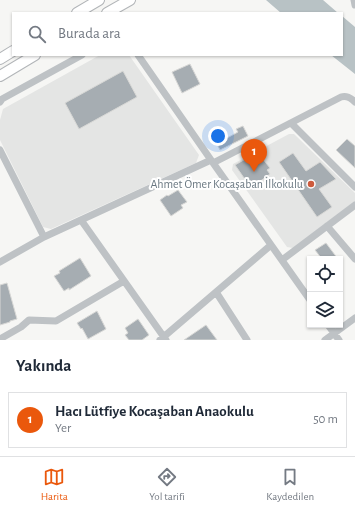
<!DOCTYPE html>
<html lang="tr">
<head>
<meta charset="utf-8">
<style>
	body { margin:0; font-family:"Alegreya Sans",sans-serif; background:#f6f6f7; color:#1f2937 }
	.controls { position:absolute; right:12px; bottom:12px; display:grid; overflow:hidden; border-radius:0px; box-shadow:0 1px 3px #0004 }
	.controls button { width:36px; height:36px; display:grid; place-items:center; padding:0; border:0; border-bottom:1px solid #e0e1e3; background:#fff; color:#1f2937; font:20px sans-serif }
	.you { position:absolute; left:218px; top:136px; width:14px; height:14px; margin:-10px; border:3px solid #fff; border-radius:50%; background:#1a73e8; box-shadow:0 0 0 6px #1a73e833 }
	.badge { display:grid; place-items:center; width:26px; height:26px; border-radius:50%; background:#ea580c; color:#fff; font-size:13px; font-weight:700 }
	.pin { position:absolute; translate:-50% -33px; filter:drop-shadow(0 1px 2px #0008) }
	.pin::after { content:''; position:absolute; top:21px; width:14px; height:12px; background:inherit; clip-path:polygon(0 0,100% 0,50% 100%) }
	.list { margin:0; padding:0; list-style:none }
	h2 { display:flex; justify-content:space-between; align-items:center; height:52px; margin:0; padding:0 16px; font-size:17px }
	h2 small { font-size:13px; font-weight:400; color:#747a83 }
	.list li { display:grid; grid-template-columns:26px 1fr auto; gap:12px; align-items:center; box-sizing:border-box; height:56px; margin:0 8px 8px; padding:0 8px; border:1px solid #e0e1e3; border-radius:0px }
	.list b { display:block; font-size:15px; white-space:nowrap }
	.list p { margin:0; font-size:13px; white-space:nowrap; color:#747a83 }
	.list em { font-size:13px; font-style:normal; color:#747a83 }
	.icon { flex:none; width:22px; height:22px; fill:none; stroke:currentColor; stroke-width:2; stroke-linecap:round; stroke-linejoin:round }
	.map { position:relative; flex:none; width:355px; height:340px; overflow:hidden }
	.search { position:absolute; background:#fff; box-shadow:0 1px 3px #0004; left:12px; right:12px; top:12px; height:44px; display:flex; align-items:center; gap:10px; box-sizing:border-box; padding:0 14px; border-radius:0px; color:#747a83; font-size:15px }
	.sheet { height:116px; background:#fff }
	nav { display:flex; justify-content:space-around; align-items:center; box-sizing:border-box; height:56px; border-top:1px solid #e0e1e3; background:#fff; font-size:11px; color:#747a83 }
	nav a { display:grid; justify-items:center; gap:2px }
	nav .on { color:#ea580c }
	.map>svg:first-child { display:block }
	.built { fill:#e4e5e4 }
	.water { fill:#b8c2c5 }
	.building { fill:#a6adb2; stroke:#d8d8d6 }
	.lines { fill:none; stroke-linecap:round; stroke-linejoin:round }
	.highway-casing { stroke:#b2b5b8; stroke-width:12 }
	.minor { stroke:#bec2c5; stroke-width:7 }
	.highway { stroke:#fff; stroke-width:10 }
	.poi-dot { fill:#cd5b3d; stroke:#fff; stroke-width:1.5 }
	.labels { text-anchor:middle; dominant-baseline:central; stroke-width:4; stroke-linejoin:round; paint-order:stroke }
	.poi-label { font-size:12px; fill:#697781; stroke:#fff; text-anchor:end }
</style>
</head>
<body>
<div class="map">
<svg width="355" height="340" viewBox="0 0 355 340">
	<rect width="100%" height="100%" fill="#f6f6f4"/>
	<path class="built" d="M100 55H129L199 155 196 163 51 229 43 227 0 140V120L3 109Z
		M289 134H294L355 193V201L293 248 287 247 232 170 233 164Z"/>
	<path class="water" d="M266 0H323L338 13H281Z
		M342 16 355 27V74L331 55H342Z"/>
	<path class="building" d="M190 64 200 84 182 93 172 72Z
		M123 71 137 97 79 129 65 103Z
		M243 126 248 136 220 150 212 135 223 129 227 138 238 132 236 129Z
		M347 139 355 146V168L336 150Z
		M293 153 306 171 320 162 336 179 319 189 332 207 317 217 279 162Z
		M254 154 259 160 262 158 270 168 267 170 270 174 251 188 235 165Z
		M178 190 187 202 181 205 183 208 171 216 160 200 167 195 168 196Z
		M326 243 338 259H322L315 250Z
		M80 258 91 276 69 290V288L64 291 54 276 60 273 59 271Z
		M7 283 17 319 10 321V322L0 325V285Z
		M97 311 106 329 88 339 82 328 81 329 77 323Z
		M138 319 149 335 142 340H129L125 335 128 333 125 328Z
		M206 325 217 340H184Z"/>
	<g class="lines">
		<defs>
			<path id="highway" d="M77 13 99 0
				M107 13 130 0
				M0 59 13 51
				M0 76 35 55"/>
		</defs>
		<use href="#highway" class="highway-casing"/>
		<path class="minor" d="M354 0 355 5
			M138 55 211 160 310 300
			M0 102 2 99 82 55
			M291 123 355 187
			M0 150 44 237
			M213 163 341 97C347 95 351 98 355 102
			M81 220 166 340
			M327 226 355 259
			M282 260 355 205
			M0 262 44 237 211 160
			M216 292 247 340
			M328 325 339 340
			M0 339 21 327 29 320 56 321 124 281
			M160 340 271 245
			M325 340 355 318"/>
		<use href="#highway" class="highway"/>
	</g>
	<circle class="poi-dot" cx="311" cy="184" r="4"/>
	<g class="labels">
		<g class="poi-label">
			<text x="303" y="184">Ahmet Ömer Kocaşaban İlkokulu</text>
		</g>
	</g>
</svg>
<div class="controls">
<button><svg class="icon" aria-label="locate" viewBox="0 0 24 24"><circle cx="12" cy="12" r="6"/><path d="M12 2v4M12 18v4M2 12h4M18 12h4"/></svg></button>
<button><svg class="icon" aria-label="layers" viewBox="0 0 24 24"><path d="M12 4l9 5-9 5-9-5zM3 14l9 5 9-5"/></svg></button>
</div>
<div class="you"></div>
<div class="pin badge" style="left:254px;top:172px">1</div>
<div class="search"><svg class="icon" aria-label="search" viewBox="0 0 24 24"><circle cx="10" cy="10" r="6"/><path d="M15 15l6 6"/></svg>Burada ara</div>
</div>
<section class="sheet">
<h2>Yakında<small></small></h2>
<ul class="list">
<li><span class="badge">1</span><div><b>Hacı Lütfiye Kocaşaban Anaokulu</b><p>Yer</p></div><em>50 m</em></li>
</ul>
</section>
<nav>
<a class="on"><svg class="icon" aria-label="map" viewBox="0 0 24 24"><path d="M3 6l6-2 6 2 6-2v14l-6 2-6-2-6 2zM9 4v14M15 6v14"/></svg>Harita</a>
<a><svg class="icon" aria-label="directions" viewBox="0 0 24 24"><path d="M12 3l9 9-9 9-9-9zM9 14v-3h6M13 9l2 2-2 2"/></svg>Yol tarifi</a>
<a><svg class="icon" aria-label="saved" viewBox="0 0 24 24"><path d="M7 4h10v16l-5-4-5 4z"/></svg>Kaydedilen</a>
</nav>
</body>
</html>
